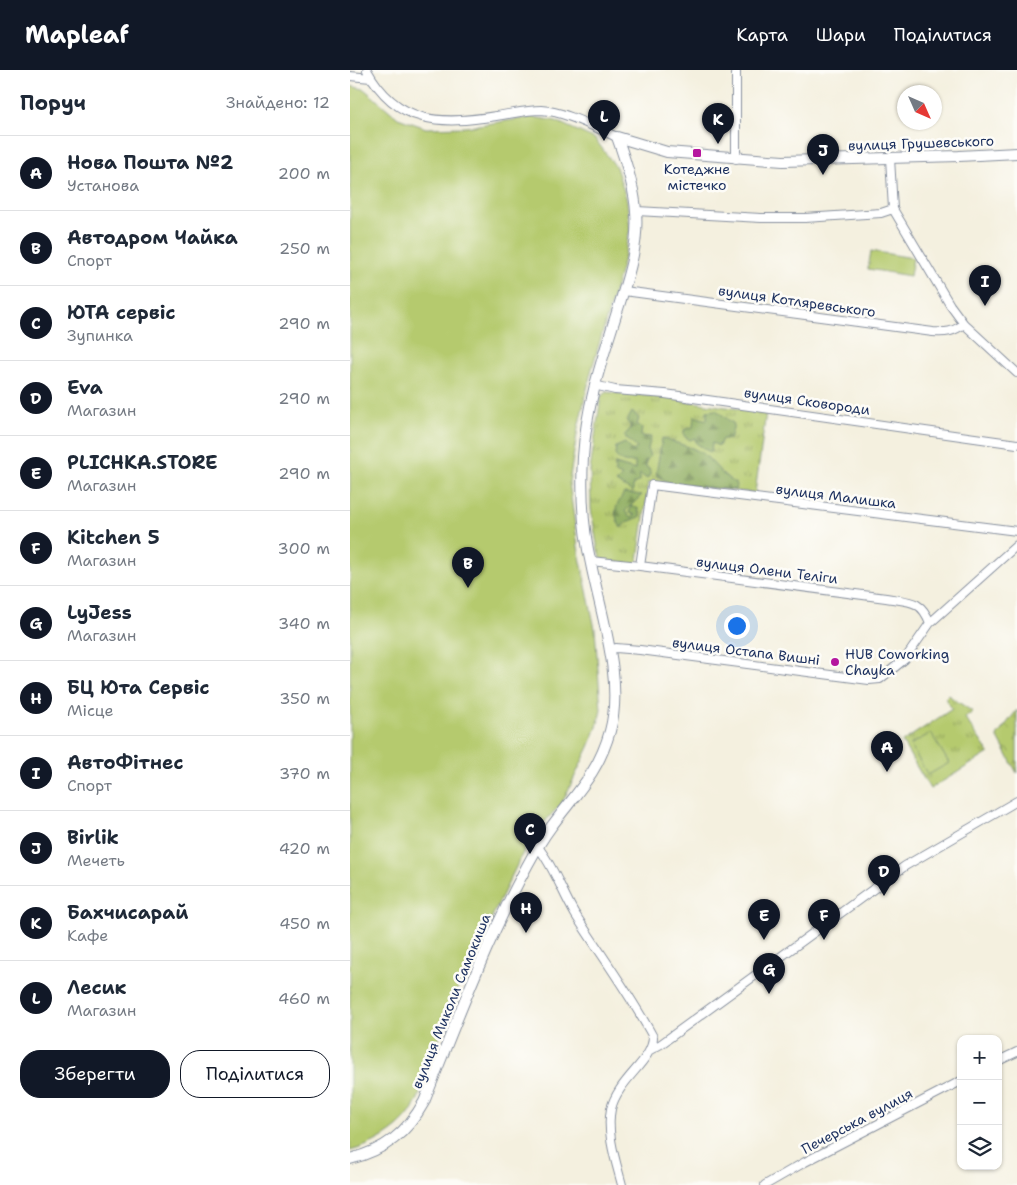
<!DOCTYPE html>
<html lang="uk">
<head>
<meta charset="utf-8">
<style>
	body { margin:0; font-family:"Shantell Sans",sans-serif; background:#f2f2f3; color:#1f2937 }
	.controls { position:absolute; right:15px; bottom:15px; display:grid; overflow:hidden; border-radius:10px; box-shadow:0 1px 4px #0004 }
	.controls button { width:45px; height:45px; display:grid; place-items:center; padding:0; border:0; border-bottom:1px solid #e0e1e3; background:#fff; color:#1f2937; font:25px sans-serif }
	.compass { position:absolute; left:547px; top:15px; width:45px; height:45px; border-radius:50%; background:#fff; box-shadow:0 1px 4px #0004; rotate:135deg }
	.you { position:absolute; left:386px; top:555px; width:18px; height:18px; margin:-12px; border:4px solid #fff; border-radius:50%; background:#1a73e8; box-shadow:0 0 0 8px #1a73e833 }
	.badge { display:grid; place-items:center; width:32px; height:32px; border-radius:50%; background:#111827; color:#fff; font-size:16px; font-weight:700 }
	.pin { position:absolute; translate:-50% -41px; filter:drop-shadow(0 1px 2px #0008) }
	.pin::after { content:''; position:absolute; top:26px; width:18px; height:15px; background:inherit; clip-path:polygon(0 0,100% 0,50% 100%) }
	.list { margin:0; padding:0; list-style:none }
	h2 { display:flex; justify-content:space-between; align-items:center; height:65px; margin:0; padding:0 20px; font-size:21px }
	h2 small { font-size:16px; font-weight:400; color:#747a83 }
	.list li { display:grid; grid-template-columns:32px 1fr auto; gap:15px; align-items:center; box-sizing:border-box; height:75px; padding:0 20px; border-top:1px solid #e0e1e3 }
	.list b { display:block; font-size:19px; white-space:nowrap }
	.list p { margin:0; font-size:16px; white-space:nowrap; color:#747a83 }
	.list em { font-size:16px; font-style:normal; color:#747a83 }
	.actions { display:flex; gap:10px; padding:15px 20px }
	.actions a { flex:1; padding:11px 0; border:1px solid #111827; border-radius:20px; text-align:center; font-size:18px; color:#111827 }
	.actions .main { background:#111827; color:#fff }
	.icon { flex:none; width:28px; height:28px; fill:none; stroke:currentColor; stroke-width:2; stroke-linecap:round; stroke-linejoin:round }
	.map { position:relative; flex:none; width:667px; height:1115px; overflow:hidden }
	header { display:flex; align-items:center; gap:30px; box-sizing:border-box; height:70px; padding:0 25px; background:#111827; color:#fff }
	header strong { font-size:24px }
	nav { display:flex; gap:28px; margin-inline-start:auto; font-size:18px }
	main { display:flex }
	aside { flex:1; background:#fff }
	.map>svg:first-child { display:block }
	.grass { fill:url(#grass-tufts); stroke:#687c66 }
	.forest { fill:url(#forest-firs); stroke:#566e60 }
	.park { fill:url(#park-crowns); stroke:#687c66 }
	.pitch { fill:#b5ca6e; stroke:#687c66 }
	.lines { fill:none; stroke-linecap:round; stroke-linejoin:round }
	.minor-casing { stroke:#88909e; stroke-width:10 }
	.tertiary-casing { stroke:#88909e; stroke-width:12 }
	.minor { stroke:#fff; stroke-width:8 }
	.tertiary { stroke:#fff; stroke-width:10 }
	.poi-dot { fill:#b5179e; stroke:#fdfcf7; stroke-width:2 }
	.labels { text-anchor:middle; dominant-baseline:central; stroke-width:5; stroke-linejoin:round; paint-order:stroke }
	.street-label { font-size:14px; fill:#1b2f5e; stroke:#fdfcf7 }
	.poi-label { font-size:14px; fill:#1b2f5e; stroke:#fdfcf7 }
</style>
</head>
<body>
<header>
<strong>Mapleaf</strong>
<nav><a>Карта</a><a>Шари</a><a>Поділитися</a></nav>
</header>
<main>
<aside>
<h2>Поруч<small>Знайдено: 12</small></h2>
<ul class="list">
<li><span class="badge">A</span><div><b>Нова Пошта №2</b><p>Установа</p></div><em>200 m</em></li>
<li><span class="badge">B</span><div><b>Автодром Чайка</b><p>Спорт</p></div><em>250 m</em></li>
<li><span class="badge">C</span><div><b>ЮТА сервіс</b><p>Зупинка</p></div><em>290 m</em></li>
<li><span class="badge">D</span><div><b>Eva</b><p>Магазин</p></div><em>290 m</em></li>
<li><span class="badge">E</span><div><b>PLICHKA.STORE</b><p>Магазин</p></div><em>290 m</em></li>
<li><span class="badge">F</span><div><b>Kitchen 5</b><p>Магазин</p></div><em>300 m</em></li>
<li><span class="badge">G</span><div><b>LyJess</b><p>Магазин</p></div><em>340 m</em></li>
<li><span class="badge">H</span><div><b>БЦ Юта Сервіс</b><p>Місце</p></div><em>350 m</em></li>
<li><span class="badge">I</span><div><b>АвтоФітнес</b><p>Спорт</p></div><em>370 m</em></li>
<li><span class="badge">J</span><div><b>Birlik</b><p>Мечеть</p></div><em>420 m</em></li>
<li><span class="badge">K</span><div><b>Бахчисарай</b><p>Кафе</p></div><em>450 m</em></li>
<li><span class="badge">L</span><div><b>Лесик</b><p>Магазин</p></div><em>460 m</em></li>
</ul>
<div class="actions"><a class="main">Зберегти</a><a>Поділитися</a></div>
</aside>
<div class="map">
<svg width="667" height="1115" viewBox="0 0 667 1115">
	<defs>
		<pattern id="grass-tufts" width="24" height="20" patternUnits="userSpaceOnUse" patternTransform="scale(1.25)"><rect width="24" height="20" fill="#b5ca6e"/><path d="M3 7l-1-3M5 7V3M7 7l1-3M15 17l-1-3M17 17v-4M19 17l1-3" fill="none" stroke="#92a45e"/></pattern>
		<pattern id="forest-firs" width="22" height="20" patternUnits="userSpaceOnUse" patternTransform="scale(1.25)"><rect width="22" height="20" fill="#90ae61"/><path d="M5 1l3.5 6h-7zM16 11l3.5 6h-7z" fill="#758e53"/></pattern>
		<pattern id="park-crowns" width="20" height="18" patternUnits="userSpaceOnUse" patternTransform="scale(1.25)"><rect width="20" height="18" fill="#b5ca6e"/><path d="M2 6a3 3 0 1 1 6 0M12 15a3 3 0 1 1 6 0" fill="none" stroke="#92a45e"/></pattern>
	</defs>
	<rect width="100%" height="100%" fill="#fdfcf7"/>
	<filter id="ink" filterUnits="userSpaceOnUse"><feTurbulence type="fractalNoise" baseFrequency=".02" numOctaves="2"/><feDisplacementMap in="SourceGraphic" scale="10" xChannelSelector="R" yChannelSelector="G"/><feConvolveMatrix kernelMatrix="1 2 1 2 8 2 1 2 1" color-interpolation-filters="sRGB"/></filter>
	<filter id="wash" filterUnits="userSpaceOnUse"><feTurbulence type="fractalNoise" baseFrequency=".0096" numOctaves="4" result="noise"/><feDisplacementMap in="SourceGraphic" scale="20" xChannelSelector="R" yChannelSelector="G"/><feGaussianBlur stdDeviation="1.12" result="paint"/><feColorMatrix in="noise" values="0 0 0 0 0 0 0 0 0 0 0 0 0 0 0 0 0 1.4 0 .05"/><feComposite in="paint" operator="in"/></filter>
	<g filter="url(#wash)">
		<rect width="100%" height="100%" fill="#f4f0df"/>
		<path class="grass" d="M256 322 310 327 416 343 405 423 299 412 288 490 284 494 257 491 251 488 248 481 241 439 240 400 251 326Z
			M598 625 623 642 615 648 639 683 580 719 552 672 602 639 595 628Z"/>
		<path class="forest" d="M366 340 384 354 380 369H372L369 376 362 373 361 383 346 373 345 368 340 370 334 366V360L343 357 344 346 357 350V341Z
			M282 342 289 348 287 355 292 357 291 366 301 367 298 379 300 387 296 391V397L300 399V404L297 409 290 404V411L283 414V422L266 412 272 406 265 403V394L285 400V392C275 393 271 393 265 385L266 377 275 373 283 381 287 378 274 366 281 358 277 351Z
			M312 368 342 378 354 384 373 404 387 415 385 420 319 413 306 405Z
			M274 423 292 425 275 441 280 448 285 445 279 443 281 436 288 438 290 447 276 452 271 458C262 441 265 439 274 423Z"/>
		<path class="park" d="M667 640V703L647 666Z"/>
		<path class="pitch" d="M0 16 14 19 48 48 76 58 115 57 183 47 206 51 245 69 266 97 277 130 280 159 273 192 241 302 228 358 219 412 228 477 245 559 251 640 247 657 239 677 212 733 180 768 102 930 68 1029C65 1033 63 1039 60 1043 47 1061 21 1076 0 1081Z
			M521 181 563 188 560 206 518 199Z
			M581 663 599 693 578 705 560 675Z"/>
	</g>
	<g filter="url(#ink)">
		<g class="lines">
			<defs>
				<path id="minor" d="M17 0C47 55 91 55 146 46 161 44 176 40 191 40 214 41 246 58 267 67
					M0 6 21 8
					M540 88 543 139 600 235 614 254 667 303
					M386 89V0
					M287 141 411 148H455L531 143 543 139
					M274 221 583 262C596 263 603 262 614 254
					M244 315 265 320 315 324 667 374
					M240 491 290 496 536 528C559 532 571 529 580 553
					M290 496 302 415 667 461
					M259 580 266 578 290 580 519 610 530 609 555 589 580 553 667 475
					M188 777C204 797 212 822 225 844 251 885 280 924 303 967 303 991 268 1009 261 1039 256 1063 266 1092 272 1115
					M302 979 311 974 555 796 667 731
					M648 991 667 982
					M415 1115 455 1092 611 1011"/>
				<path id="tertiary" d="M267 67 317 82 433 91 609 86 667 83
					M0 1089C35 1080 57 1063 74 1032 106 952 136 872 177 796 184 783 192 769 201 757 226 723 248 704 260 661 274 611 251 544 241 494 233 460 231 422 233 387 236 337 252 289 267 242 277 210 289 176 286 142 285 119 275 89 267 67"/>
			</defs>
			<use href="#minor" class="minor-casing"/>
			<use href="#tertiary" class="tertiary-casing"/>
			<use href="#minor" class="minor"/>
			<use href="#tertiary" class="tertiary"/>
		</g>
	</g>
	<g class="poi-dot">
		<rect x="342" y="78" width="10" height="10" rx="2.5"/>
		<circle cx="485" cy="592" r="5"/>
	</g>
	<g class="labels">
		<g class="street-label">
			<text transform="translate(571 73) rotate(-2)">вулиця Грушевського</text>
			<text transform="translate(447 231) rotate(8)">вулиця Котляревського</text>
			<text transform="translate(457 331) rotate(8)">вулиця Сковороди</text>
			<text transform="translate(486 426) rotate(7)">вулиця Малишка</text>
			<text transform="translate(417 500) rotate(7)">вулиця Олени Теліги</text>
			<text transform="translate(396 581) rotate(7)">вулиця Остапа Вишні</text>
			<text transform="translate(101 931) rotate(-68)">вулиця Миколи Самокиша</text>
			<text transform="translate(507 1051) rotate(-28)">Печерська вулиця</text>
		</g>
		<g class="poi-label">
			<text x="347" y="99">Котеджне<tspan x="347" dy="16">містечко</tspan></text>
			<text x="495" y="584" text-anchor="start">HUB Coworking<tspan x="495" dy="16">Chayka</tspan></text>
		</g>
	</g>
</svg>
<div class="controls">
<button>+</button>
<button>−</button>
<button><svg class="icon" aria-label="layers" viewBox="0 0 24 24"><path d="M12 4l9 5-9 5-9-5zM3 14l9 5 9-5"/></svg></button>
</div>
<svg class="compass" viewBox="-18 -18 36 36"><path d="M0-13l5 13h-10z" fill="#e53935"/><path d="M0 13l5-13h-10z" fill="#747a83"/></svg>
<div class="you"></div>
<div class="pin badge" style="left:537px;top:702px">A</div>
<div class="pin badge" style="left:118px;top:518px">B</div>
<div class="pin badge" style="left:180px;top:784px">C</div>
<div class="pin badge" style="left:534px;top:826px">D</div>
<div class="pin badge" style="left:414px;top:870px">E</div>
<div class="pin badge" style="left:474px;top:870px">F</div>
<div class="pin badge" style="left:419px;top:924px">G</div>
<div class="pin badge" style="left:176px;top:863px">H</div>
<div class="pin badge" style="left:635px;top:236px">I</div>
<div class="pin badge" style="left:473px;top:105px">J</div>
<div class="pin badge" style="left:368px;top:74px">K</div>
<div class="pin badge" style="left:254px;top:71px">L</div>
</div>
</main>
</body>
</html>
